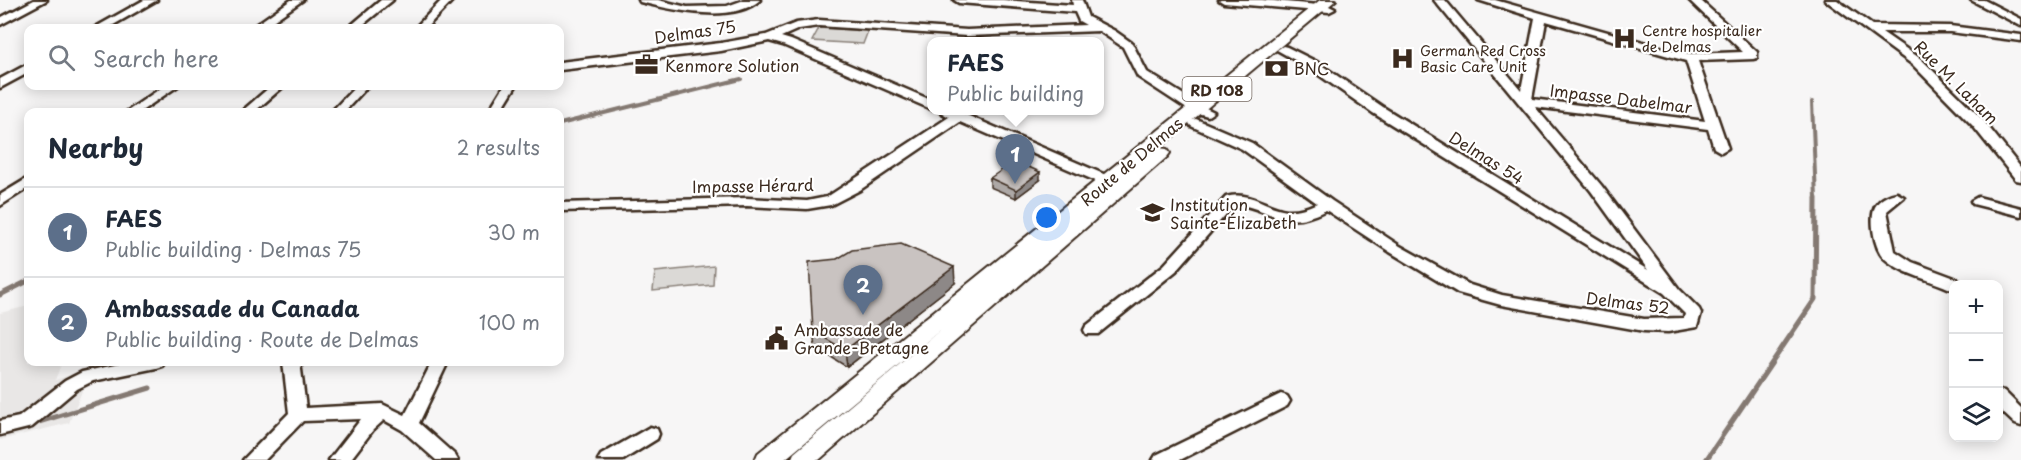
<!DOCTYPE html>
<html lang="en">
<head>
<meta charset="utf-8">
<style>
	body { margin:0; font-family:"Playpen Sans",sans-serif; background:#f2f2f3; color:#1f2937 }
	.controls { position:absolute; right:18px; bottom:18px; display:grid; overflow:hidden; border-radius:12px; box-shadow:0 3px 15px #0003 }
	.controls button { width:54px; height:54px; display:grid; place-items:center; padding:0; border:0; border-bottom:2px solid #e0e1e3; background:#fff; color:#1f2937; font:30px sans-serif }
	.you { position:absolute; left:1047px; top:218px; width:21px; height:21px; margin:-15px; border:4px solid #fff; border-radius:50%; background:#1a73e8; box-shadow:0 0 0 9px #1a73e833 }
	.badge { display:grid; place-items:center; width:39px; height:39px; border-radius:50%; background:#3b2a1e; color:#fff; font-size:20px; font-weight:700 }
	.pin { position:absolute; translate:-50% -50px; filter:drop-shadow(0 2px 3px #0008) }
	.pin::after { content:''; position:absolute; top:32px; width:21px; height:18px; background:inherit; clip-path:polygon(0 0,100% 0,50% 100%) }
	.popup { position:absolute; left:927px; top:37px; width:177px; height:78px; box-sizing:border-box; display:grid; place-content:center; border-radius:12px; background:#fff; filter:drop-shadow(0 2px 4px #0005); font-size:20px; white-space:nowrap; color:#747a83 }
	.popup b { font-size:22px; color:#1f2937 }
	.popup::after { content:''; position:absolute; left:50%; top:100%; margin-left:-12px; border:12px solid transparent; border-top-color:#fff }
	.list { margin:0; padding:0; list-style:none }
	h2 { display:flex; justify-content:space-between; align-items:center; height:78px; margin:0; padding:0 24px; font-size:26px }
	h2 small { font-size:20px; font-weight:400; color:#747a83 }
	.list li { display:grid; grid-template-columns:39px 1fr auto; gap:18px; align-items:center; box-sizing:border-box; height:90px; padding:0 24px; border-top:2px solid #e0e1e3 }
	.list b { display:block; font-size:22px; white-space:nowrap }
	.list p { margin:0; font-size:20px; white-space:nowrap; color:#747a83 }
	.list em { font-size:20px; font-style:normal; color:#747a83 }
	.icon { flex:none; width:33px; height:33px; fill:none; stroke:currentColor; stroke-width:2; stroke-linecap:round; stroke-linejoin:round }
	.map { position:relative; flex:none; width:2021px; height:460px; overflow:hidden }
	.search { position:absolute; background:#fff; box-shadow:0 3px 15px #0003; left:24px; top:24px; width:540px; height:66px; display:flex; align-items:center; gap:15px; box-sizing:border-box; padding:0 21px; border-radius:12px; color:#747a83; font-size:22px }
	.panel { position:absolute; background:#fff; box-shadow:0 3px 15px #0003; left:24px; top:108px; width:540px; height:258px; border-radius:12px }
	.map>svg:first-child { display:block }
	.built { fill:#e9e7e6 }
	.green { fill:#dbd9d6; stroke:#8b827a; stroke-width:1.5 }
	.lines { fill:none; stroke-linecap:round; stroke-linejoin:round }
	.stream-far1 { stroke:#847972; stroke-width:4 }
	.stream { stroke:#847972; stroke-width:5 }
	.minor-casing { stroke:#3b2a1e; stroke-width:5 }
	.major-casing { stroke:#3b2a1e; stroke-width:4 }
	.minor { fill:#fff; fill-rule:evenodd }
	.major { fill:#fff; fill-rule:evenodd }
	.wall { fill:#ada8a6; stroke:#3b2a1e; stroke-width:1.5 }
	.shaded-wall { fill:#8d8887; stroke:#3b2a1e; stroke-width:1.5 }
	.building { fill:#c9c3c1; stroke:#3b2a1e; stroke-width:1.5 }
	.labels { text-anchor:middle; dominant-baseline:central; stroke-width:4.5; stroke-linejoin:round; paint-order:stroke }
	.far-poi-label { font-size:14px; fill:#3b2a1e; stroke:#fff; text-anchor:start }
	.shield { fill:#fff; stroke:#766a62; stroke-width:1.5 }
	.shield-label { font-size:15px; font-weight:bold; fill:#3b2a1e }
	.street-label { font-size:16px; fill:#3b2a1e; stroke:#fff }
	.poi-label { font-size:16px; fill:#3b2a1e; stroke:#fff; text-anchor:start }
</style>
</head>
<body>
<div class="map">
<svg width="2021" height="460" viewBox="0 0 2021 460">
	<rect width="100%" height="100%" fill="#f7f6f6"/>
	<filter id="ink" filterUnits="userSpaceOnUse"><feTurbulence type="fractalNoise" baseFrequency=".0167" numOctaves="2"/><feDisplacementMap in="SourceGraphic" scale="12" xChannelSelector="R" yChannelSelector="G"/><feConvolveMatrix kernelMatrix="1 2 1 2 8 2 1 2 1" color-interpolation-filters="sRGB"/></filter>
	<g filter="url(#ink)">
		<path class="built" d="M28 306V362H62L55 380 91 369 69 423 0 440V313Z"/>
		<path class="green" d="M819 28 868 31 863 44 812 41Z
			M714 266 713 285 653 291 655 272Z"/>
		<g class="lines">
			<path class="stream-far1" d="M1812 102 1816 199
				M560 124 741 79"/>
			<path class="stream" d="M0 295 28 281
				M32 424 150 388
				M1706 460 1815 299 1816 198"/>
			<defs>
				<path id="minor" d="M34 0H47L0 25V18Z
					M144 0H157L108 28H94Z
					M291 0H303L263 28H251Z
					M381 0H393L359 28H348Z
					M442 0H453L426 28H415Z
					M639 0H658L687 7 727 6 744 0H760C732 24 673 10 640 2Z
					M954 0H1003L1073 5 1072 0H1082L1088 17 1115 31 1132 43 1147 72 1200 105 1214 112 1208 116 1190 111 1138 77 1123 47 1099 31 967 36 819 26 799 29 781 37 791 40 931 100V109L783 45 769 41 721 51 560 70V62L721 43 766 35 796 23 819 20 967 30 1086 25 1079 21 1075 12 959 3Z
					M1219 0H1262L1329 6 1335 9 1329 12 1224 3Z
					M1434 0H1445L1521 90 1535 18 1478 0H1495L1678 52 1691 54 1743 52 1689 0H1700L1757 52V58L1753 59 1698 61 1728 148 1721 152 1714 148 1708 129 1535 107 1601 185 1679 289 1699 309 1701 313 1697 327 1668 332 1644 331 1501 305 1458 293 1390 252 1326 210C1284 231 1277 212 1238 204H1235L1176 271 1098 334H1086L1084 330 1086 326 1164 265 1226 197C1263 188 1273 225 1317 203L1242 149 1191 126 1189 123 1191 120 1196 119 1252 143 1332 201 1400 246 1470 285 1502 295 1644 319 1684 318 1685 314 1664 293 1373 113 1309 68 1277 50 1283 46 1287 47 1317 62 1383 107 1648 270 1591 191ZM1546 21 1686 61 1705 121 1532 99Z
					M1825 0H1837L1872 25 1950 26 2021 35V41L1950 32H1882L1921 59 1983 120 2021 168V181L2016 180 1973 126 1913 65Z
					M1971 0H1984L2021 19V26Z
					M28 64V73L0 88V79Z
					M164 86H178L140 112H126Z
					M271 86H284L254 112H241Z
					M356 86H368L344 112H331Z
					M504 86H516L500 112H488Z
					M937 110H955L1122 182 1124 185 1117 189 1112 188 960 122 860 190 831 205 807 209 747 206 560 211V203L747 198 807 201 827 197 949 117Z
					M28 178V188L0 206V195Z
					M1897 193 1904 197 1887 211 1895 251 1912 262 1960 280 1962 284H1954V289L1948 288C1928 279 1900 273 1884 258 1874 249 1868 214 1877 204 1881 198 1890 194 1897 193Z
					M1978 197 2021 208V216L1973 204 1971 201Z
					M129 362H165L162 366 156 368 93 381 77 389 32 427 0 435V421L19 417 65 381 82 372Z
					M283 362H300L306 408 382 404 405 415 432 362H448L419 423 455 455 458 460H436L402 430 384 420 373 430 350 460H329L361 419 303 421 265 460H243L289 413Z
					M1998 390 2004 391 2021 408V426L2015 424 1998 408Z
					M1281 394 1287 396 1290 401 1287 406 1180 460H1153L1156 455Z
					M650 427 657 429 659 434 657 439 623 460H598L601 455Z"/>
				<path id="major" d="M1320 0H1336L1159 148 1167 149 1170 153 1167 157 819 460H791L794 453 945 326 784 460H755L758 453Z"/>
			</defs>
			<use href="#minor" class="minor-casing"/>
			<use href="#major" class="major-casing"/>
			<use href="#minor" class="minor"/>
			<use href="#major" class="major"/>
		</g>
		<path class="wall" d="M990 178 1040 180 1016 198 990 187Z
			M837 259 955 283 847 367 815 347 813 331Z"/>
		<path class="shaded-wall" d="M1040 172V180L1016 198V190Z
			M954 267 955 283 847 367 845 350Z"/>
		<path class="building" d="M1015 161 1040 172 1016 190 990 178Z
			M901 244 954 267 845 350 813 331 809 262 837 259 852 250Z"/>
	</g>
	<defs>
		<symbol id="hospital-bare" viewBox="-9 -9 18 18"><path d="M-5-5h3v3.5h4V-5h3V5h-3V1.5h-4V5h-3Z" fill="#3b2a1e" stroke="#fff" stroke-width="2.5" paint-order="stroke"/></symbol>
		<symbol id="office-bare" viewBox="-9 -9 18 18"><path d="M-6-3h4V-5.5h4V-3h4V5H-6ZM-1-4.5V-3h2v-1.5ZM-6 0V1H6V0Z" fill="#3b2a1e" stroke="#fff" stroke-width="2.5" paint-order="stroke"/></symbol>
		<symbol id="bank-bare" viewBox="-9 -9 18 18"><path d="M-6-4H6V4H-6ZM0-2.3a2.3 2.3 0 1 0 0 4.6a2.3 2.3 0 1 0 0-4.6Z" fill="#3b2a1e" stroke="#fff" stroke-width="2.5" paint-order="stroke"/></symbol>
		<symbol id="school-bare" viewBox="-9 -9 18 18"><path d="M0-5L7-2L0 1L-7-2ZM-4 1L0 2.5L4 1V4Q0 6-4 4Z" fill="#3b2a1e" stroke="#fff" stroke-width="2.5" paint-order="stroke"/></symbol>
		<symbol id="civic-bare" viewBox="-9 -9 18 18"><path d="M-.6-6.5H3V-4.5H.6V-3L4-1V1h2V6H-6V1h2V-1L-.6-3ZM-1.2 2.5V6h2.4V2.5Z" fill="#3b2a1e" stroke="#fff" stroke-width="2.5" paint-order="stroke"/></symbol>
	</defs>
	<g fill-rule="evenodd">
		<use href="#hospital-bare" x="1608" y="22" width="33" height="33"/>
		<use href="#hospital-bare" x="1386" y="42" width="33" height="33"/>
		<use href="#office-bare" x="630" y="48" width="33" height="33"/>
		<use href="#bank-bare" x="1260" y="52" width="33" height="33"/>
		<use href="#school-bare" x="1136" y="196" width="33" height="33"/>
		<use href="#civic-bare" x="760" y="322" width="33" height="33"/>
	</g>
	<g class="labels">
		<g class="far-poi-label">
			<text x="1642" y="30">Centre hospitalier<tspan x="1642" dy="16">de Delmas</tspan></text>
			<text x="1420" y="50">German Red Cross<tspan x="1420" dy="16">Basic Care Unit</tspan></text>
		</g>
		<rect class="shield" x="1182.5" y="77" width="69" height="24" rx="4.5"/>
		<g class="shield-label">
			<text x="1217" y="89">RD 108</text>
		</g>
		<g class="street-label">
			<text transform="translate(695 31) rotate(-8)">Delmas 75</text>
			<text transform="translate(1957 82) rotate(45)">Rue M. Laham</text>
			<text transform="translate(1621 98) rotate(7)">Impasse Dabelmar</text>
			<text transform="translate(1487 157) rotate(32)">Delmas 54</text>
			<text transform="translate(1131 161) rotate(-40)">Route de Delmas</text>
			<text transform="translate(753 185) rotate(-1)">Impasse Hérard</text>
			<text transform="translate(1628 302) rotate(7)">Delmas 52</text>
		</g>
		<g class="poi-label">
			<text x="665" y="65">Kenmore Solution</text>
			<text x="1294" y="68">BNC</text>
			<text x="1170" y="204">Institution<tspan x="1170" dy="18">Sainte-Élizabeth</tspan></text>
			<text x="794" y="329">Ambassade de<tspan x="794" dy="18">Grande-Bretagne</tspan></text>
		</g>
	</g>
</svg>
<div class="controls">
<button>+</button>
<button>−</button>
<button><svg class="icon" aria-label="layers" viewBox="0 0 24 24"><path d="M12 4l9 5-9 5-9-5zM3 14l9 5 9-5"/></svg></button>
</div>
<div class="you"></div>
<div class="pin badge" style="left:1015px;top:184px;background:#5c6f8a">1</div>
<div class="popup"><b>FAES</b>Public building</div>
<div class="pin badge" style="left:863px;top:315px;background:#5c6f8a">2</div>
<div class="search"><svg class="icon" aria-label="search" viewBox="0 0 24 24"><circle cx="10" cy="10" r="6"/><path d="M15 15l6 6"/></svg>Search here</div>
<section class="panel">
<h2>Nearby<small>2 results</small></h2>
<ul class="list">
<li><span class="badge" style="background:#5c6f8a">1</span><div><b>FAES</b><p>Public building · Delmas 75</p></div><em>30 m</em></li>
<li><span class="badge" style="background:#5c6f8a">2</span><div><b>Ambassade du Canada</b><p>Public building · Route de Delmas</p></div><em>100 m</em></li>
</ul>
</section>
</div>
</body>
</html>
